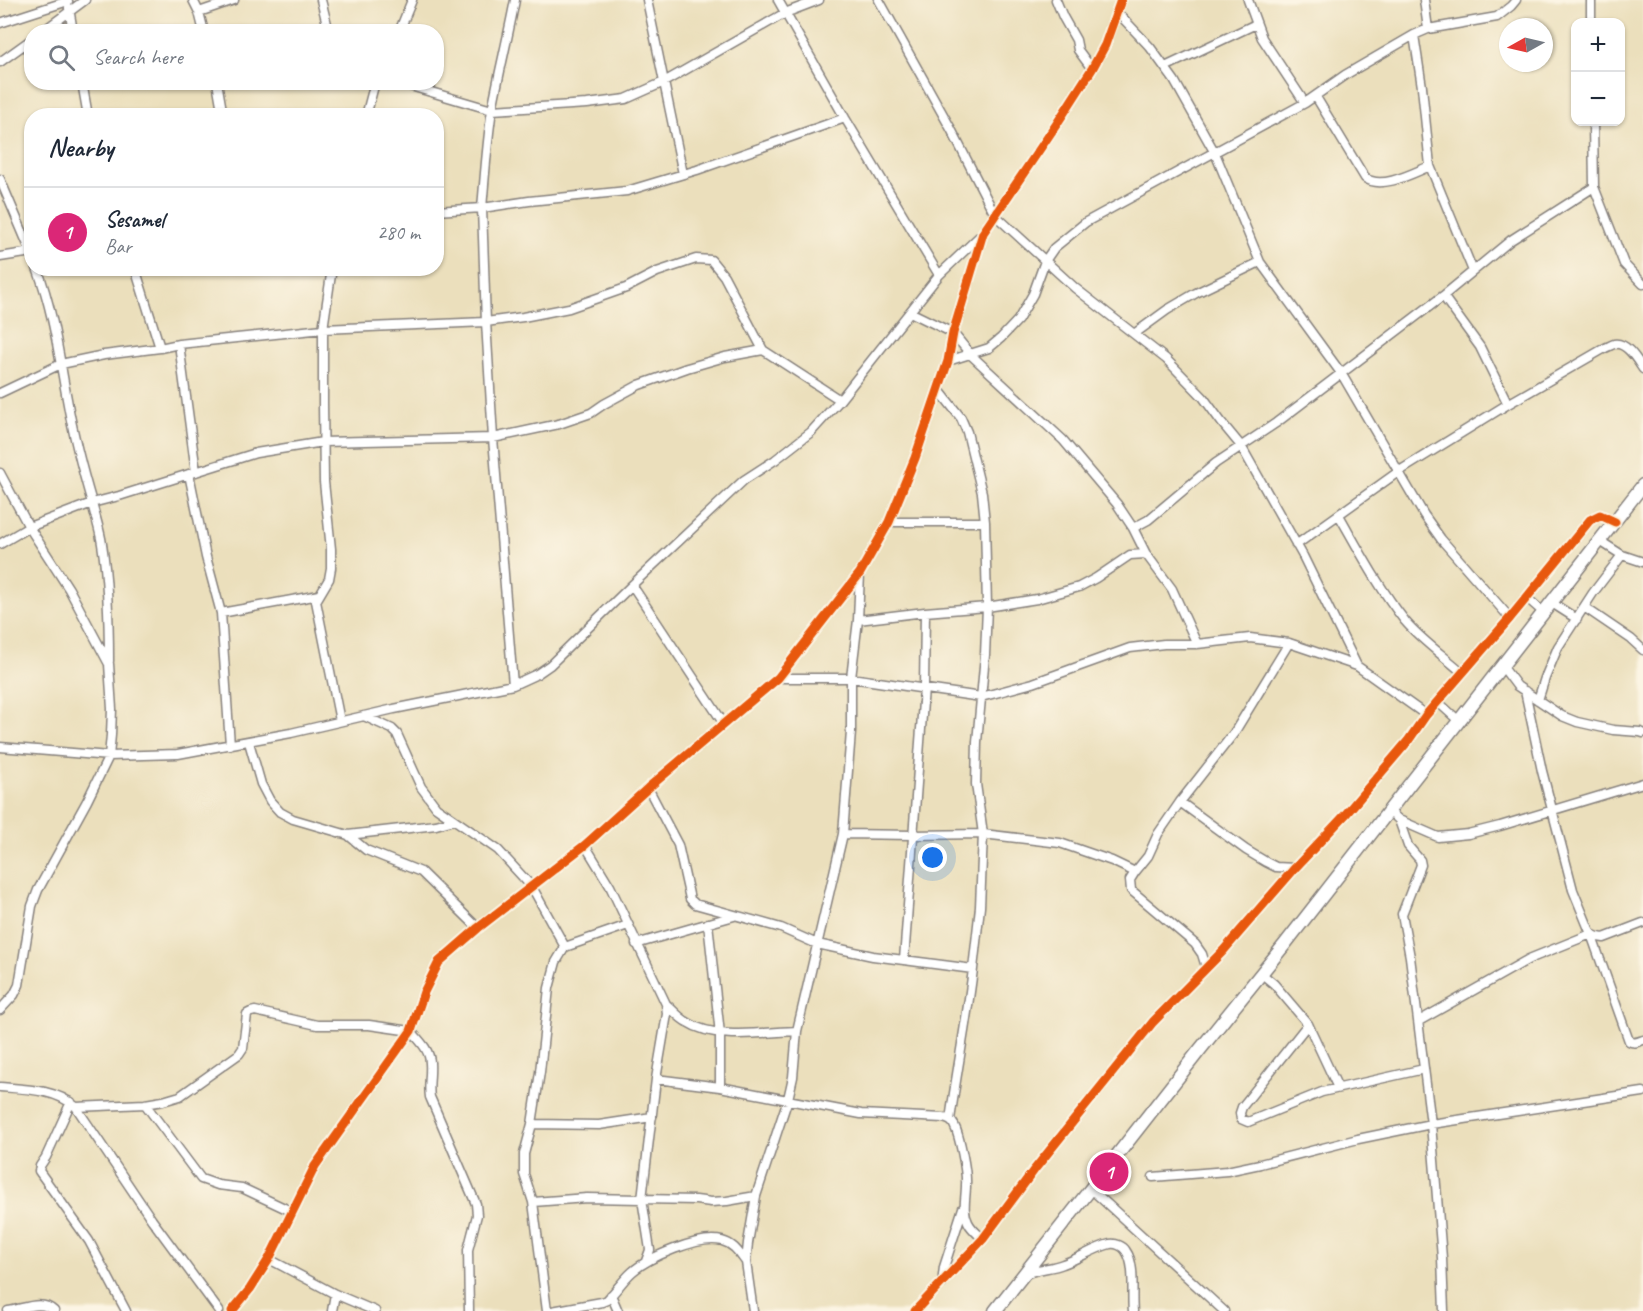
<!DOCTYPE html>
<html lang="en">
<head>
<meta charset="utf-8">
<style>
	body { margin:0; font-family:Caveat,sans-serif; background:#f6f6f7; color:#1f2937 }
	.controls { position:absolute; right:18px; top:18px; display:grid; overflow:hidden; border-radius:12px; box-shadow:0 2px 4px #0004 }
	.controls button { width:54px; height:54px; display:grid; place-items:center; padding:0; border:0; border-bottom:2px solid #e0e1e3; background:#fff; color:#1f2937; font:30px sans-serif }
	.compass { position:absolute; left:1499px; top:18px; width:54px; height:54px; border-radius:50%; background:#fff; box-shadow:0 2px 4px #0004; rotate:262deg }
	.you { position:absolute; left:933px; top:858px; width:21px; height:21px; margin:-15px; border:4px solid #fff; border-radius:50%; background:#1a73e8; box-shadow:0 0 0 9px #1a73e833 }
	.badge { display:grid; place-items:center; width:39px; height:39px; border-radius:50%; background:#db2777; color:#fff; font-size:20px; font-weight:700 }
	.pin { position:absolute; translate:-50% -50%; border:3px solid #fff; box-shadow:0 2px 6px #0006 }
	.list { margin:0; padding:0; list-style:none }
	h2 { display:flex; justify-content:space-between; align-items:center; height:78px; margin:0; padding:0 24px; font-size:26px }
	h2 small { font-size:20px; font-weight:400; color:#747a83 }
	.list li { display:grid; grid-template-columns:39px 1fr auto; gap:18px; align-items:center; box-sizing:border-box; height:90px; padding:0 24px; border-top:2px solid #e0e1e3 }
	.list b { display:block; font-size:22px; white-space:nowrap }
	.list p { margin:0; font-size:20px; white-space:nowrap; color:#747a83 }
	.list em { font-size:20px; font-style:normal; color:#747a83 }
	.icon { flex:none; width:33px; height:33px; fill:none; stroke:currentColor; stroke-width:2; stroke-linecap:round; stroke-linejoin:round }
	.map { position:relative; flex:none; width:1643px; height:1311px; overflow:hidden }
	.search { position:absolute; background:#fff; box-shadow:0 2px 4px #0004; left:24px; top:24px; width:420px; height:66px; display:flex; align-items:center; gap:15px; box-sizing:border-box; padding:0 21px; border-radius:24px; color:#747a83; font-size:22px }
	.panel { position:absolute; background:#fff; box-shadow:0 2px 4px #0004; left:24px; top:108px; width:420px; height:168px; border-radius:24px }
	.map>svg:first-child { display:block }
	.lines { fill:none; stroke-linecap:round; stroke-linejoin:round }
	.street-casing { stroke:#86807c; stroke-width:11 }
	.secondary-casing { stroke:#86807c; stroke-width:15 }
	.street { stroke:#fff; stroke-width:8 }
	.secondary { stroke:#fff; stroke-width:12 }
	.cycleway-casing { stroke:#fcf5e5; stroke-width:13 }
	.cycleway { stroke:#e8590c; stroke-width:9 }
</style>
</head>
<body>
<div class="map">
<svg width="1643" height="1311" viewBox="0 0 1643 1311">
	<rect width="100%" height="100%" fill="#fcf5e5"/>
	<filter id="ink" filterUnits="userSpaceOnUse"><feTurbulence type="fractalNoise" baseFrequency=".0167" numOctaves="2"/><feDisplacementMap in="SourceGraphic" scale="12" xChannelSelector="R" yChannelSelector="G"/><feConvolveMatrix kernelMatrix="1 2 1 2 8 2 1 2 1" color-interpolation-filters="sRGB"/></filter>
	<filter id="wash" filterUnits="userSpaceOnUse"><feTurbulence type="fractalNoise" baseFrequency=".008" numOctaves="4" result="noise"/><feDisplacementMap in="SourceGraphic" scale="24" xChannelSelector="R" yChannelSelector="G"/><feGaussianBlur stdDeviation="1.35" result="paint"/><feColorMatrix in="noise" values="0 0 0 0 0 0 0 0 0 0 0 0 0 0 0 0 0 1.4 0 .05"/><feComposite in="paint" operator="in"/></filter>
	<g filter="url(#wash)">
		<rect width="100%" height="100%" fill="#ebdfbc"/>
	</g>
	<g filter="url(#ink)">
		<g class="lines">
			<defs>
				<path id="street" d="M193 0 199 12 234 0
					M321 0 329 32
					M515 0C508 37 499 73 492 110 487 142 485 175 482 208L529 201 627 191 697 170 845 118
					M647 0 683 174
					M778 0 845 118 939 275
					M879 0 951 129 995 215 1075 288 1166 359 1203 397 1222 423 1241 446 1303 556 1357 666
					M1056 0 1063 17 1076 40 1078 50 1092 69
					M1248 0 1262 38 1305 103
					M1424 0 1428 29
					M69 8 73 32
					M199 12 204 32
					M1117 12 1150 47 1174 80 1215 153 1260 262 1341 373 1424 515 1441 539 1510 618
					M1591 22V0
					M0 23 68 1
					M42 32 85 0
					M399 32 412 0
					M1414 35 1422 87 1430 166 1473 271
					M0 62 32 39
					M1165 67 1256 24
					M82 82 88 116
					M217 82 223 116
					M397 82 492 110 587 104 626 99 664 82 785 13 819 0
					M1316 97 1365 178C1382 190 1413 173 1430 166
					M366 116 375 82
					M1593 122 1594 187
					M0 179 31 252H32L0 257
					M436 211 482 208 486 322 493 438 513 685
					M37 268C53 310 59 356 67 399 73 434 82 469 92 503L119 496 256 453 323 442 493 438 559 424 591 413 604 404 639 385 687 368 725 357 763 350
					M135 268 160 348 179 344 323 329 486 322 523 317 569 308 626 288 657 272 696 259 711 260 724 276 763 350 840 400
					M332 268 323 329V402L324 482 331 549V568L329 579 316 601 340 721
					M1443 296 1480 347 1508 404
					M910 312 953 333 971 355 1063 440 1117 504 1133 528 1146 554 1172 589 1197 644
					M1134 334 1167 310 1196 293 1260 262
					M179 344 196 472
					M948 361 989 348 1001 338 1018 320 1033 294 1045 261 1054 248 1086 222 1305 103 1345 75 1414 35 1428 29 1497 17 1511 6 1516 0
					M0 393 61 364 104 355 160 348
					M0 473 29 527 69 589 109 664 112 709 111 735 109 756 87 801 38 890 32 906 19 985 14 995 0 1010
					M189 474 206 557 221 613 230 745
					M1339 515C1359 550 1379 588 1405 621 1421 640 1444 656 1463 673
					M889 522H985
					M1133 528 1148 520 1216 463 1276 423 1443 296 1511 240 1594 187 1624 264 1643 284
					M1600 541 1622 555 1643 562
					M0 544 29 527 92 503C95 516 100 530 102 544 108 582 109 622 109 661
					M1296 545 1398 472 1508 404 1605 348C1608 347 1611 345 1614 344 1627 342 1637 360 1643 369
					M860 573 858 620 851 678V732L843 834 913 835 983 834 1060 843 1112 861 1135 872
					M632 585 724 724
					M1527 598 1544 613
					M1552 603 1577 619
					M1584 607 1631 639 1643 650
					M221 613 319 595
					M858 620 925 612 987 607 1037 599 1079 587 1096 578 1130 555 1146 554
					M1502 666 1517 686 1562 716 1577 722 1613 730 1640 732 1643 733
					M778 678H851L981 697 1033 683 1130 648 1164 644H1197L1250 638 1289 643 1357 666 1426 715
					M1525 691 1542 771 1573 890 1591 934 1629 1041C1634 1044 1638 1042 1643 1040
					M1538 700 1545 678 1558 647 1593 593 1622 555
					M1438 702 1459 721
					M364 716 392 729 397 734 421 787 436 807 498 850 532 887 565 947 556 962 549 988 540 1072 532 1124 524 1154V1174L533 1202 547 1311
					M249 742 261 784 270 801 280 812 293 819 348 835 436 825 454 820
					M0 747 109 756 178 754 291 733 394 709 513 685 537 674 550 665 632 585 744 480 775 460 811 432 840 400 939 275 982 234
					M648 788 678 845 690 899 695 904 781 928 817 944 873 956 973 969 980 907 983 834 976 784 977 742 985 655 987 607 985 522 982 493 967 432 961 418 939 390
					M1180 802 1246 850 1266 862 1276 867 1295 868
					M1389 811 1399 820 1438 837 1468 834 1500 826 1643 783
					M1399 820 1408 846 1420 860 1421 865 1402 914 1410 957 1431 1124 1442 1258 1444 1311
					M348 835 366 850 421 872 478 928
					M585 845 610 886 666 1004 667 1014 656 1079 720 1087 861 1114 943 1118C948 1119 952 1120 954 1125 960 1136 967 1173 966 1185 966 1198 962 1210 968 1222 971 1229 978 1234 983 1239
					M708 923 720 1034V1087
					M636 944 734 916
					M565 947 628 925
					M904 960 924 688 925 612
					M1206 967 1202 954 1195 944 1131 890 1130 880 1135 872 1148 856 1158 834 1180 802 1234 733 1289 643
					M1262 974 1274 984 1308 1024 1338 1088
					M666 1004C673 1010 679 1018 687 1022 716 1041 764 1032 797 1031
					M1419 1021 1529 959 1591 934 1598 937 1604 938 1643 923
					M1308 1024 1242 1107 1240 1113 1241 1119 1248 1122 1322 1092 1424 1069
					M0 1087C25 1089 56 1089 76 1107L145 1104 163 1101 180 1096 239 1054 243 1048 247 1014 251 1012 255 1011 317 1025H369L411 1031C419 1040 430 1050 430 1063 431 1075 428 1086 430 1097L476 1204 477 1215 468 1250 469 1311
					M71 1102 46 1157 40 1166 39 1171 89 1241 126 1311
					M145 1104 201 1179 218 1185 242 1188 293 1212
					M76 1107 152 1220 219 1311
					M950 1120C957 1070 967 1019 973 969
					M532 1124 599 1125 652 1117
					M1153 1177 1227 1171 1260 1164 1358 1139 1431 1124 1643 1092
					M1091 1189 1224 1311
					M533 1202 587 1198 696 1200 711 1202 727 1201 756 1196
					M269 1259 335 1294 375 1311
					M646 1261 650 1250 642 1199 656 1079
					M1026 1274C1038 1268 1051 1269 1063 1264 1078 1259 1094 1248 1110 1244 1116 1243 1123 1246 1126 1251 1136 1265 1131 1294 1133 1311
					M942 1284 944 1267 963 1208
					M611 1295 618 1311
					M8 1311C23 1309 42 1299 54 1311
					M232 1311 250 1289 269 1259 315 1166 411 1031 424 992 439 962 478 928 585 845 648 788 778 678 860 573 889 522 915 458 948 361 953 333 983 233 1056 125 1092 69 1105 45 1121 0
					M332 1311 335 1294
					M552 1311 602 1302 607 1300C616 1291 623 1280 632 1272 649 1257 700 1235 722 1241 734 1244 739 1253 746 1262
					M753 1311 746 1262 748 1243 756 1196 788 1099 793 1077 797 1031 843 834
					M915 1311 983 1239 1034 1170 1153 1022 1223 951 1295 868 1345 815 1408 741 1426 715 1510 618 1590 520 1600 515 1615 522"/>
				<path id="secondary" d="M995 1311 1198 1052 1285 944 1643 485"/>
			</defs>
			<use href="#street" class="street-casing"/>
			<use href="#secondary" class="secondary-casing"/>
			<use href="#street" class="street"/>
			<use href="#secondary" class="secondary"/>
			<defs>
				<path id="cycleway" d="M232 1311 250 1289 269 1259 315 1166 411 1031 424 992 439 962 478 928 585 845 648 788 778 678 860 573 889 522 915 458 948 361 953 333 983 233 1056 125 1092 69 1105 45 1121 0
					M915 1311 983 1239 1034 1170 1153 1022 1223 951 1295 868 1345 815 1408 741 1426 715 1510 618 1590 520 1600 515 1615 522"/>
			</defs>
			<use href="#cycleway" class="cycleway-casing"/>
			<use href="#cycleway" class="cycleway"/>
		</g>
	</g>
</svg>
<div class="controls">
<button>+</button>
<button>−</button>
</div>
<svg class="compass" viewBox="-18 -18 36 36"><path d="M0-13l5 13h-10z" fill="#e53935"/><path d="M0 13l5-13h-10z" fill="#747a83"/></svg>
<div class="you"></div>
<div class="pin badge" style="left:1109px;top:1172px">1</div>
<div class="search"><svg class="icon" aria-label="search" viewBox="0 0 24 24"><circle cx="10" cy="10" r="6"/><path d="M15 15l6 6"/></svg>Search here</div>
<section class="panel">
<h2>Nearby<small></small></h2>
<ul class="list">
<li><span class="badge">1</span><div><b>Sesamel</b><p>Bar</p></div><em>280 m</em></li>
</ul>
</section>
</div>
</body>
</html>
